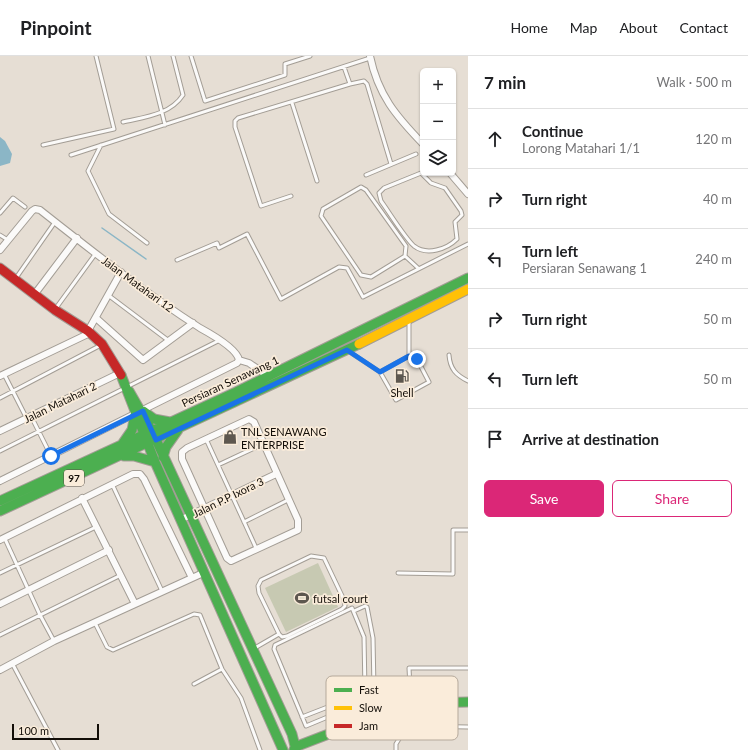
<!DOCTYPE html>
<html lang="en">
<head>
<meta charset="utf-8">
<style>
	body { margin:0; font-family:Lato,sans-serif; background:#f6f6f6; color:#202124 }
	.controls { position:absolute; right:12px; top:12px; display:grid; overflow:hidden; border-radius:6px; box-shadow:0 1px 3px #0004 }
	.controls button { width:36px; height:36px; display:grid; place-items:center; padding:0; border:0; border-bottom:1px solid #e0e0e0; background:#fff; color:#202124; font:20px sans-serif }
	.scale { position:absolute; left:12px; bottom:10px; width:87px; box-sizing:border-box; padding-left:4px; border:2px solid #130e08; border-top:0; font-size:11px; line-height:14px; white-space:nowrap; color:#130e08; -webkit-text-stroke:3px #faecda; paint-order:stroke }
	.stop { position:absolute; width:12px; height:12px; margin:-9px; border:3px solid #1a73e8; border-radius:50%; background:#fff }
	.stop.end { background:#1a73e8; border-color:#fff; box-shadow:0 1px 4px #0008 }
	.list { margin:0; padding:0; list-style:none }
	h2 { display:flex; justify-content:space-between; align-items:center; height:52px; margin:0; padding:0 16px; font-size:17px }
	h2 small { font-size:13px; font-weight:400; color:#757577 }
	.list li { display:grid; grid-template-columns:26px 1fr auto; gap:12px; align-items:center; box-sizing:border-box; height:60px; padding:0 16px; border-top:1px solid #e0e0e0 }
	.list b { display:block; font-size:15px; white-space:nowrap }
	.list p { margin:0; font-size:13px; white-space:nowrap; color:#757577 }
	.list em { font-size:13px; font-style:normal; color:#757577 }
	.actions { display:flex; gap:8px; padding:12px 16px }
	.actions a { flex:1; padding:9px 0; border:1px solid #db2777; border-radius:6px; text-align:center; font-size:14px; color:#db2777 }
	.actions .main { background:#db2777; color:#fff }
	.icon { flex:none; width:22px; height:22px; fill:none; stroke:currentColor; stroke-width:2; stroke-linecap:round; stroke-linejoin:round }
	.map { position:relative; flex:none; width:468px; height:694px; overflow:hidden }
	header { display:flex; align-items:center; gap:24px; box-sizing:border-box; height:56px; padding:0 20px; background:#fff; border-bottom:1px solid #e0e0e0 }
	header strong { font-size:19px }
	nav { display:flex; gap:22px; margin-inline-start:auto; font-size:14px }
	main { display:flex }
	aside { flex:1; background:#fff }
	.map>svg:first-child { display:block }
	.green { fill:#c7c9b2 }
	.water { fill:#8bb6c6 }
	.lines { fill:none; stroke-linecap:round; stroke-linejoin:round }
	.stream { stroke:#8bb6c6; stroke-width:1.5 }
	.lane-casing { stroke:#a39d95; stroke-width:5 }
	.street-casing { stroke:#a39d95; stroke-width:8 }
	.fast-casing { stroke:#a39d95; stroke-width:11 }
	.slow-casing { stroke:#a39d95; stroke-width:11 }
	.jam-casing { stroke:#a39d95; stroke-width:11 }
	.lane { stroke:#fbfaf9; stroke-width:3 }
	.street { stroke:#fbfaf9; stroke-width:6 }
	.fast { stroke:#4caf50; stroke-width:9 }
	.slow { stroke:#ffc107; stroke-width:9 }
	.jam { stroke:#c62828; stroke-width:9 }
	.route { stroke:#1a73e8; stroke-width:5 }
	.labels { text-anchor:middle; dominant-baseline:central; stroke-width:3.5; stroke-linejoin:round; paint-order:stroke }
	.shield { fill:#faecda; stroke:#585147; stroke-width:1 }
	.shield-label { font-size:10px; font-weight:bold; fill:#130e08 }
	.street-label { font-size:11px; fill:#130e08; stroke:#faecda }
	.poi-label { font-size:11px; fill:#130e08; stroke:#faecda; text-anchor:start }
	.key { fill:#faecda; stroke:#b5a99b; stroke-width:1 }
	.key-label { font-size:11px; fill:#130e08 }
</style>
</head>
<body>
<header>
<strong>Pinpoint</strong>
<nav><a>Home</a><a>Map</a><a>About</a><a>Contact</a></nav>
</header>
<main>
<div class="map">
<svg width="468" height="694" viewBox="0 0 468 694">
	<rect width="100%" height="100%" fill="#e6ded4"/>
	<path class="green" d="M318 507 338 551 286 576 265 532Z"/>
	<path class="water" d="M0 81 5 85 12 98 10 107 0 110Z"/>
	<g class="lines">
		<path class="stream" d="M102 172 146 203"/>
		<defs>
			<path id="lane" d="M148 0 165 69
				M191 0 205 45 285 19V8L310 0
				M350 28 364 25 367 28 391 108
				M292 47 317 125
				M123 66C144 61 170 59 183 39L173 0
				M43 89 114 73 96 0
				M101 89 88 115 109 158 147 187
				M71 99 370 2
				M421 117 384 132 379 137 381 145C389 156 405 182 414 190 427 200 447 193 457 183L455 166 462 159 461 155 445 132 431 127 421 117 423 116
				M366 119 416 98
				M361 131 366 134 406 190 405 200 371 221 361 219 321 160 323 153Z
				M291 140 261 150 235 71V65L238 62 350 28 344 11
				M0 157 13 142 25 151
				M0 179 8 184
				M405 200 418 212
				M177 204 217 187 219 192 247 178 281 243 339 211 347 212 363 241 468 188
				M16 222 55 166
				M108 239 169 285
				M56 252 96 197
				M348 295 380 316 409 300V265
				M449 299C450 313 456 319 468 325
				M380 316 396 344 429 326 417 303 409 300
				M4 318 27 363
				M0 342 101 289
				M31 360 51 400
				M206 383 257 494
				M0 395 220 284
				M218 409 263 388
				M112 428 162 535
				M244 466 288 444
				M5 483 40 559 54 585
				M0 517 96 471
				M398 517 453 518V474H468
				M95 567 107 591 113 594 194 558 200 559 222 613 241 642 260 694
				M0 579 121 519
				M253 593 279 578 259 537 258 530 261 524 311 500 324 502 344 544 345 550 342 553 287 580 282 581 279 578
				M12 607 58 694
				M194 628 222 613
				M423 645 410 631 409 612H468
				M338 646 342 655 306 670 274 593 275 589 352 552 364 581 365 635
				M339 656 345 672
				M302 661 374 633 373 582 367 551 365 550 354 555
				M396 694V688L405 673 417 670 468 671"/>
			<path id="street" d="M370 0C378 39 396 60 423 88
				M450 117 468 138
				M0 194 32 155 35 153 40 154C92 195 144 236 200 272 211 278 237 293 239 304
				M34 239 77 182
				M96 262 143 304 193 267
				M88 275 121 216
				M239 304 249 307 268 320
				M0 320 90 277
				M249 363 254 366 298 464V474L231 505 227 502 182 403V396L187 392Z
				M0 375 120 317
				M0 425 237 307 239 304
				M82 442 135 548
				M180 464 276 418
				M0 484 133 418H140L144 423 192 522
				M0 548 109 494
				M0 614 54 585 203 517"/>
			<path id="fast" d="M121 319 155 406 283 694
				M129 335 152 375 292 678 296 694
				M143 355 154 363 170 366
				M123 387 132 374 135 359
				M124 400H134L155 406
				M163 401 166 391 178 374
				M0 445 236 336 468 222
				M0 455 359 288
				M294 694 295 691 378 659 407 650 429 647 468 646"/>
			<path id="slow" d="M359 288 468 233"/>
			<path id="jam" d="M0 212 55 254 88 275 102 288 121 319"/>
		</defs>
		<use href="#lane" class="lane-casing"/>
		<use href="#street" class="street-casing"/>
		<use href="#fast" class="fast-casing"/>
		<use href="#slow" class="slow-casing"/>
		<use href="#jam" class="jam-casing"/>
		<use href="#lane" class="lane"/>
		<use href="#street" class="street"/>
		<use href="#fast" class="fast"/>
		<use href="#slow" class="slow"/>
		<use href="#jam" class="jam"/>
	</g>
	<g class="lines">
		<path class="route" d="M51 400 143 355 156 384 347 294 380 316 409 300 417 303"/>
	</g>
	<defs>
		<symbol id="fuel-bare" viewBox="-9 -9 18 18"><path d="M-5.5-6h7V0h2V4h1.3V-2.5L3-4.5l.8-.8L6-3V5H2.5V1h-1V6h-7ZM-4.2-4.7v3.2H.2V-4.7Z" fill="#5d574f" stroke="#faecda" stroke-width="2.5" paint-order="stroke"/></symbol>
		<symbol id="shop-bare" viewBox="-9 -9 18 18"><path d="M-5-2.5h2.3a2.7 3.5 0 0 1 5.4 0H5L5.5 6h-11ZM-1.5-2.5h3a1.5 2.3 0 0 0-3 0Z" fill="#5d574f" stroke="#faecda" stroke-width="2.5" paint-order="stroke"/></symbol>
		<symbol id="stadium-bare" viewBox="-9 -9 18 18"><path d="M0-5a6.5 5 0 1 0 0 10a6.5 5 0 1 0 0-10ZM-3.5-1.8h7v3.6h-7Z" fill="#5d574f" stroke="#faecda" stroke-width="2.5" paint-order="stroke"/></symbol>
	</defs>
	<g fill-rule="evenodd">
		<use href="#fuel-bare" x="392" y="310" width="20" height="20"/>
		<use href="#shop-bare" x="220" y="371" width="20" height="20"/>
		<use href="#stadium-bare" x="292" y="532" width="20" height="20"/>
	</g>
	<g class="labels">
		<rect class="shield" x="64" y="414" width="20" height="16" rx="3"/>
		<g class="shield-label">
			<text x="74" y="422">97</text>
		</g>
		<g class="street-label">
			<text transform="translate(138 228) rotate(36)">Jalan Matahari 12</text>
			<text transform="translate(230 325) rotate(-25)">Persiaran Senawang 1</text>
			<text transform="translate(60 346) rotate(-26)">Jalan Matahari 2</text>
			<text transform="translate(228 441) rotate(-26)">Jalan P.P Ixora 3</text>
		</g>
		<g class="poi-label">
			<text x="402" y="336" text-anchor="middle">Shell</text>
			<text x="241" y="375">TNL SENAWANG<tspan x="241" dy="13">ENTERPRISE</tspan></text>
			<text x="313" y="542">futsal court</text>
		</g>
	</g>
	<rect x="326" y="620" width="132" height="64" rx="6" class="key"/>
	<rect x="334" y="632" width="18" height="4" fill="#4caf50"/>
	<rect x="334" y="650" width="18" height="4" fill="#ffc107"/>
	<rect x="334" y="668" width="18" height="4" fill="#c62828"/>
	<g class="key-label">
		<text x="359" y="638">Fast</text>
		<text x="359" y="656">Slow</text>
		<text x="359" y="674">Jam</text>
	</g>
</svg>
<div class="controls">
<button>+</button>
<button>−</button>
<button><svg class="icon" aria-label="layers" viewBox="0 0 24 24"><path d="M12 4l9 5-9 5-9-5zM3 14l9 5 9-5"/></svg></button>
</div>
<div class="scale">100 m</div>
<div class="stop" style="left:51px;top:400px"></div>
<div class="stop end" style="left:417px;top:303px"></div>
</div>
<aside>
<h2>7 min<small>Walk · 500 m</small></h2>
<ul class="list">
<li><svg class="icon" aria-label="ahead" viewBox="0 0 24 24"><path d="M12 20V5M6 11l6-6 6 6"/></svg><div><b>Continue</b><p>Lorong Matahari 1/1</p></div><em>120 m</em></li>
<li><svg class="icon" aria-label="right" viewBox="0 0 24 24"><path d="M7 20v-9h11M14 6l5 5-5 5"/></svg><div><b>Turn right</b></div><em>40 m</em></li>
<li><svg class="icon" aria-label="left" viewBox="0 0 24 24"><path d="M17 20v-9H6M10 6l-5 5 5 5"/></svg><div><b>Turn left</b><p>Persiaran Senawang 1</p></div><em>240 m</em></li>
<li><svg class="icon" aria-label="right" viewBox="0 0 24 24"><path d="M7 20v-9h11M14 6l5 5-5 5"/></svg><div><b>Turn right</b></div><em>50 m</em></li>
<li><svg class="icon" aria-label="left" viewBox="0 0 24 24"><path d="M17 20v-9H6M10 6l-5 5 5 5"/></svg><div><b>Turn left</b></div><em>50 m</em></li>
<li><svg class="icon" aria-label="arrive" viewBox="0 0 24 24"><path d="M6 21V4h12l-3 4 3 4H6"/></svg><div><b>Arrive at destination</b></div></li>
</ul>
<div class="actions"><a class="main">Save</a><a>Share</a></div>
</aside>
</main>
</body>
</html>
